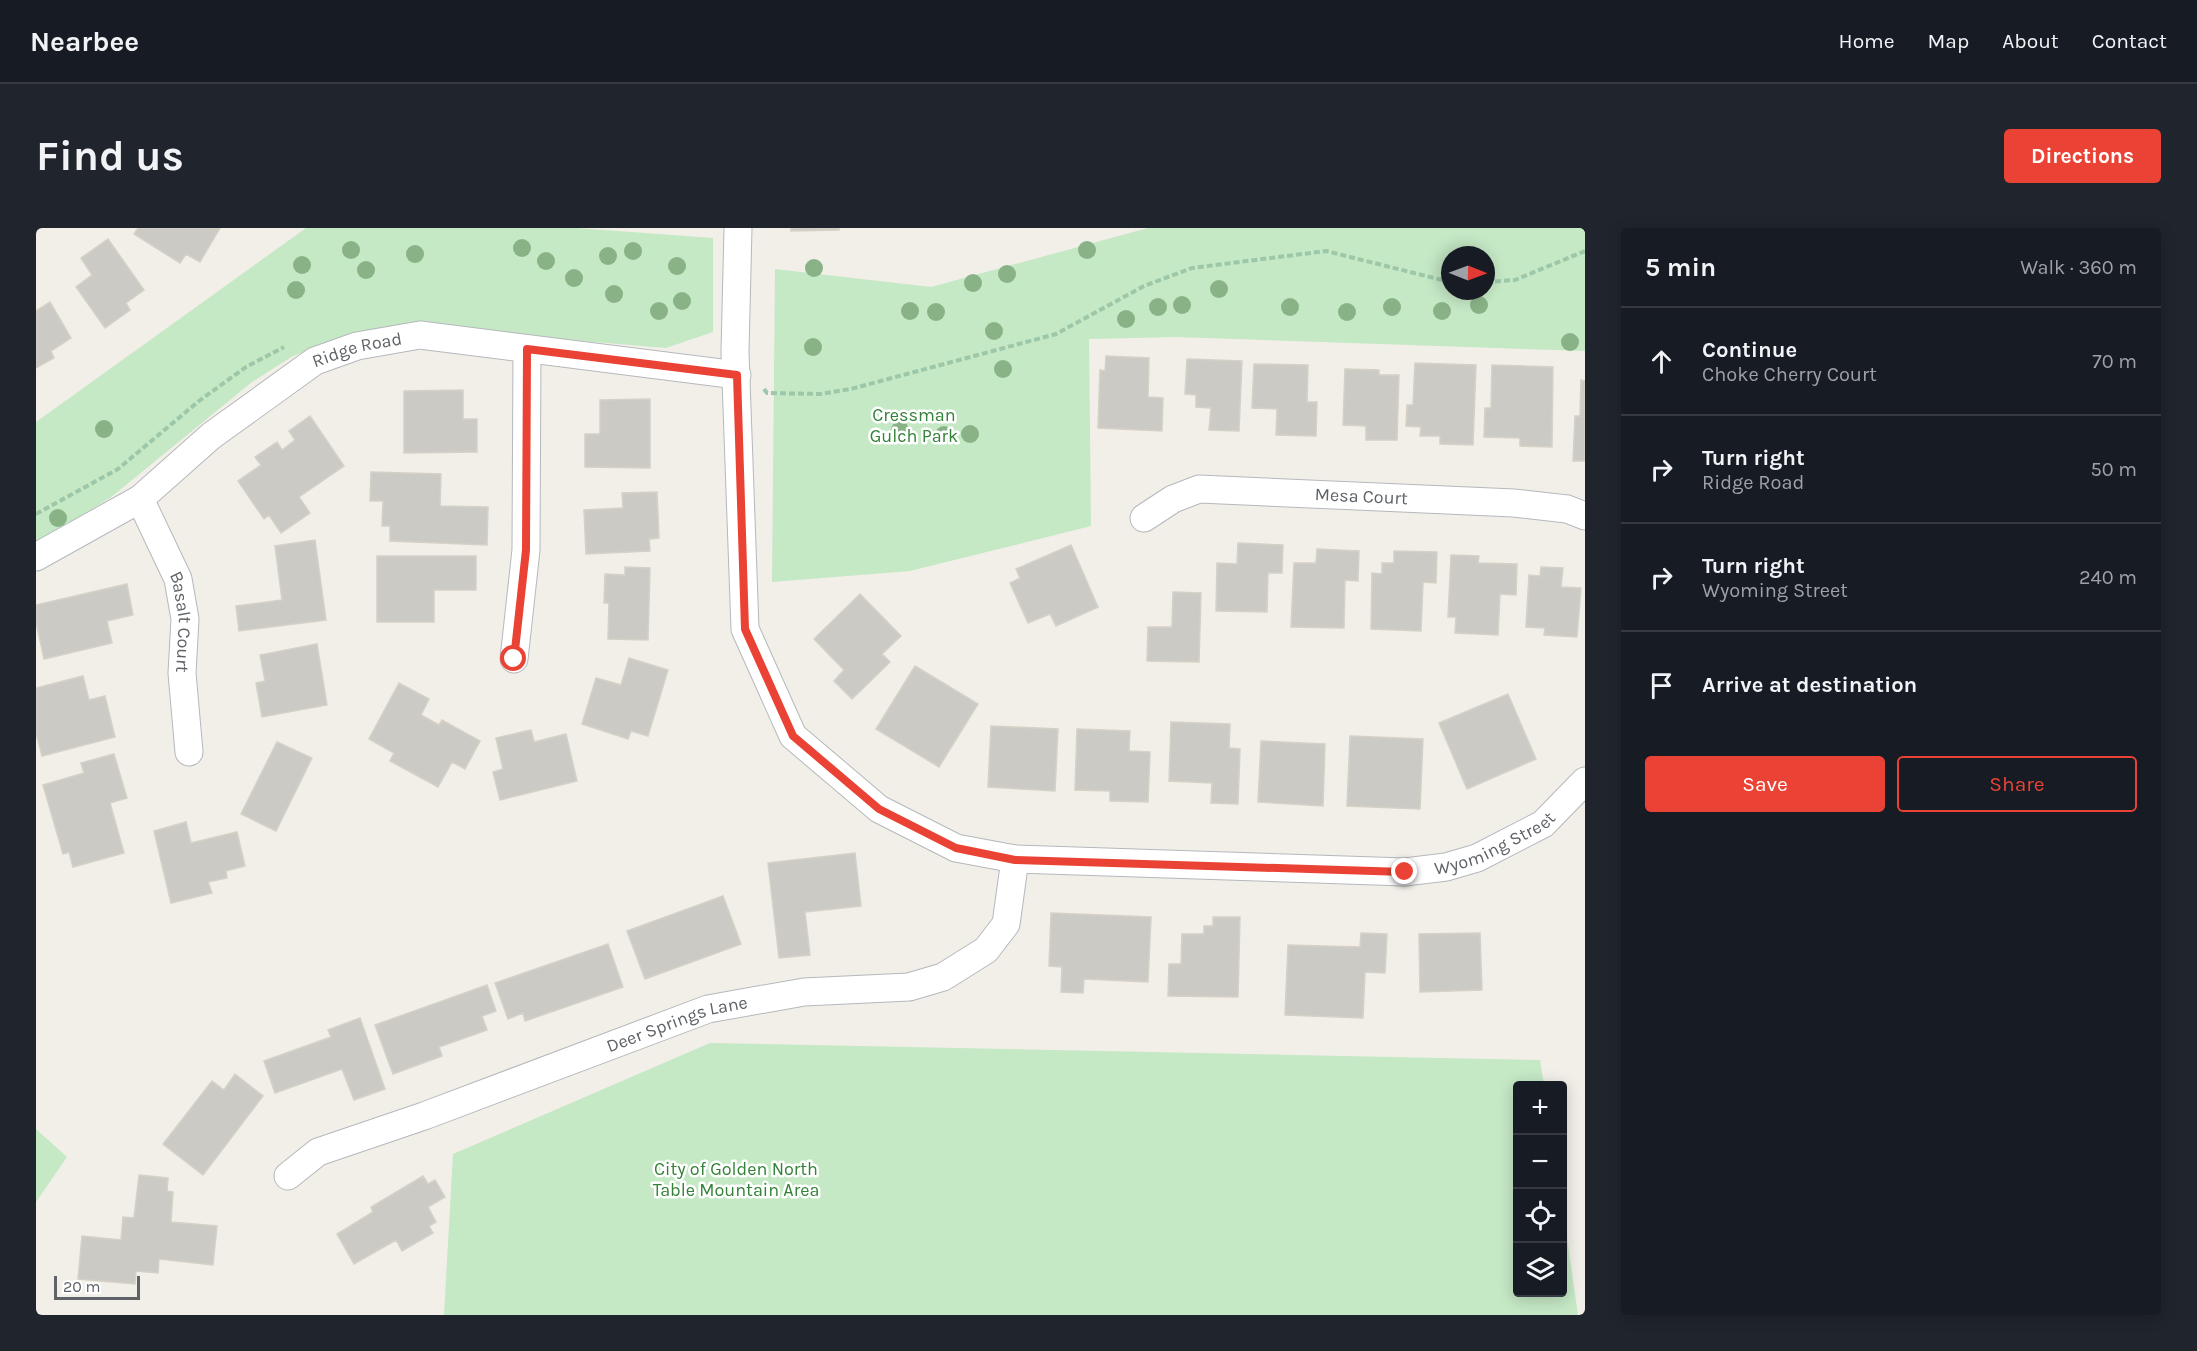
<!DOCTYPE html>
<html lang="en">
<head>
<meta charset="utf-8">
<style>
	body { margin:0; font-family:Karla,sans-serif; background:#20242c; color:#f1f3f6 }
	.controls { position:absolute; right:18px; bottom:18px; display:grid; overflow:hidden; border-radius:6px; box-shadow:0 3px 15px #0003 }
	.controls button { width:54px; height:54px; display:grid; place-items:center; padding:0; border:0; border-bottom:2px solid #363941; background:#171b24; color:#f1f3f6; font:30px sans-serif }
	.compass { position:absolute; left:1405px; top:18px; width:54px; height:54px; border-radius:50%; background:#171b24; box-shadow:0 3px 15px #0003; rotate:91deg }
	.scale { position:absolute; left:18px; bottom:15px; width:86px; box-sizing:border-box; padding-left:6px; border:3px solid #5f6368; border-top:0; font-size:16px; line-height:21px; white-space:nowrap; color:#5f6368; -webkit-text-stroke:4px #fff; paint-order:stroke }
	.stop { position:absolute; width:18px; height:18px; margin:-14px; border:4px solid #ea4335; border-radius:50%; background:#fff }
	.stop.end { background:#ea4335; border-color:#fff; box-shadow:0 2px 6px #0008 }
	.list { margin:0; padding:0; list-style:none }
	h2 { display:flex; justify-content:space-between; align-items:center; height:78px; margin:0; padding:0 24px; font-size:26px }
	h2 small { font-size:20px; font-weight:400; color:#9ea1a6 }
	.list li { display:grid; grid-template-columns:39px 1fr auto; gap:18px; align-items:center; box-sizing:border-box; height:108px; padding:0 24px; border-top:2px solid #363941 }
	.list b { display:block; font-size:22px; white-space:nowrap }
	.list p { margin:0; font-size:20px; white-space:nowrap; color:#9ea1a6 }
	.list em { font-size:20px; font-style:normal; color:#9ea1a6 }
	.actions { display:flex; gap:12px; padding:18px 24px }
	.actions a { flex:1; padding:14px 0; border:2px solid #ea4335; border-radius:6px; text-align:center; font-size:21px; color:#ea4335 }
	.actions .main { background:#ea4335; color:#fff }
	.icon { flex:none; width:33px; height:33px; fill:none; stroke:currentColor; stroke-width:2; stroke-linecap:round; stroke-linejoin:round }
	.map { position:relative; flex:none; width:1549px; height:1087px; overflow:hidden; border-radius:6px }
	header { display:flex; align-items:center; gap:36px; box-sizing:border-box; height:84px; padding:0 30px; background:#171b24; border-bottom:2px solid #363941 }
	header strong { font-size:28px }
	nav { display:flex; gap:33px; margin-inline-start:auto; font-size:21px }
	.intro { display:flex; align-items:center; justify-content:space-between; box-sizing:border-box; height:144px; padding:0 36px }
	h1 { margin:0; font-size:42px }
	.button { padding:15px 27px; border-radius:6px; background:#ea4335; color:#fff; font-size:21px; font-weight:700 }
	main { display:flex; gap:36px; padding:0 36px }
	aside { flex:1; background:#171b24; border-radius:6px; box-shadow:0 3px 15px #0003 }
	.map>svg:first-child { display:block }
	.green { fill:#c5e8c5; fill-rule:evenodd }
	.building { fill:#cccac5; stroke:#d6d1c6; stroke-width:1.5 }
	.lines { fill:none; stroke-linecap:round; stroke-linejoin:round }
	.minor-casing { stroke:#b5b8bc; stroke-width:29 }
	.path { stroke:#9cc7a9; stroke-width:4; stroke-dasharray:6 3; stroke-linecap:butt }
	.minor { stroke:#fff; stroke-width:27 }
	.tree { fill:#89b387 }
	.route { stroke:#ea4335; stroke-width:8 }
	.labels { text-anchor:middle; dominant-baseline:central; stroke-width:5; stroke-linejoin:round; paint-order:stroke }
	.street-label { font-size:18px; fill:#5f6368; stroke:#fff }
	.park-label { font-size:18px; fill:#348238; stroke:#fff }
</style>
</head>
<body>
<header>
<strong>Nearbee</strong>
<nav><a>Home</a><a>Map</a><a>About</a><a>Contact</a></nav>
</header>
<div class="intro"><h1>Find us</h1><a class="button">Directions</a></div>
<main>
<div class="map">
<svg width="1549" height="1087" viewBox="0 0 1549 1087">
	<rect width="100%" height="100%" fill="#f1efe8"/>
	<path class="green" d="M270 0H541L677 10V104L630 120 511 110H304L257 128 216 154 74 270 0 315V194Z
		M1112 0H1549V123L1141 109 1053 111 1055 298 874 343 736 354 739 41 895 59ZM1414 27H1450V63H1414Z
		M674 815 1504 832 1508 857 1482 858V1064H1526L1527 981 1542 1087H408L417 926Z
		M0 901 31 929 0 974Z"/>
	<path class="building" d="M102 0H184L164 34 150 26 144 35 98 6Z
		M755 0H803V2L755 3Z
		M72 11 108 62 90 75 94 82 69 100 40 59 56 47 45 30Z
		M14 74 35 110 15 123 18 130 0 140V83Z
		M1070 128 1113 130 1112 169 1127 170 1126 203 1062 200 1064 142 1069 143Z
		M1151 131 1206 133 1203 203 1173 202 1175 180 1160 179V167L1149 166Z
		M1379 135 1440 137 1437 217 1404 216V208H1384L1385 199 1370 198 1371 177H1377Z
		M1218 136 1272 137 1271 174H1281L1280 208 1240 207 1241 181 1216 180Z
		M1456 137 1517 139 1516 219 1484 218V210L1448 209 1449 180H1455Z
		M1309 141 1343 142V147H1363L1361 212H1330V198L1307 197Z
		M1545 152 1549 153V233H1537L1539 188H1544Z
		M427 162V191H441V224L368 225V163Z
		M614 171V240L549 239V206H564V172Z
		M274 188 308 238 263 269 274 285 245 305 233 287 228 291 202 253 225 237 219 229 241 214 246 222 259 212 253 203Z
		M335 244 405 246 404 278 452 279 451 317 354 313V298H346L347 273H334Z
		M621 264 623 310 613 311 614 323 550 326 548 282 587 280 586 265Z
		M279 312 290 392 203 403 200 378 246 372 239 318Z
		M1202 315 1247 317 1246 345H1232L1231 384 1180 383 1181 335 1201 336Z
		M1035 317 1062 379 1020 398 1014 386 992 395 974 355 984 350 980 341Z
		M1281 321 1323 323 1322 353 1309 352 1308 400 1255 399 1258 335H1280Z
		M1358 323 1401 324 1400 355 1387 354 1385 403 1335 401 1336 345 1346 346V335H1358Z
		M1415 327 1443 328 1442 335 1481 336 1480 367 1464 366 1462 407 1419 405 1420 389H1412Z
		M341 328H440V362H398V394H341Z
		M589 339 614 340 612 412 572 411 573 375H568L569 346 589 347Z
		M1505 339 1527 340 1525 359 1545 360 1541 409 1508 407 1509 400 1490 399 1493 347 1504 348Z
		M91 356 97 387 71 393 76 415 8 431 0 394V377Z
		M1137 364 1165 365 1163 434 1111 433 1112 399H1136Z
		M824 366 865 408 846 426 854 434 816 471 798 453 808 442 778 411Z
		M281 416 291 477 226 489 220 455 229 453 224 427Z
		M593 430 632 442 612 508 595 503 592 511 546 496 560 450 585 457Z
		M879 438 942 476 903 539 840 501Z
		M47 448 53 472 69 468 79 509 6 528 0 505V460Z
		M363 455 393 471 385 487 403 497 406 492 444 513 429 541 416 534 402 559 354 533 358 525 333 511Z
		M1472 466 1500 531 1431 561 1403 495Z
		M1135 494 1194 496 1193 520 1204 521 1202 576 1175 575 1176 555 1133 553Z
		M955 498 1022 501 1019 563 952 559Z
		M1041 501 1094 503 1093 523 1114 524 1112 574 1074 573V563L1039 562Z
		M495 502 498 514 530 506 541 553 464 572 457 544 467 541 460 510Z
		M1314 508 1387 511 1384 581 1311 578Z
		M1225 513 1289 516 1287 578 1222 574Z
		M241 514 276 530 240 603 205 586Z
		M78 526 91 570 74 575 88 625 37 639 33 624 27 626 7 557 48 545 45 535Z
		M150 594 155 615 201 604 209 638 190 643 191 650 172 654 176 665 135 675 118 603Z
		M819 625 825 678 769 684 774 727 743 730 732 635Z
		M687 668 705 716 609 751 591 703Z
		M1015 685 1115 689 1112 754 1048 751 1047 765 1025 764 1026 739 1013 738Z
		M1177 689H1204L1202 769 1132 768 1133 736H1145L1146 706H1168V698H1177Z
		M1325 705 1351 706 1349 745 1329 744 1327 790 1249 787 1252 717 1324 719Z
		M1444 705 1446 762 1384 764 1383 706Z
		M572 716 587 759 489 793 487 785 472 791 459 755Z
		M451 757 460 783 446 788 451 802 403 819 406 828 357 846 339 797Z
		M324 790 349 861 318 872 306 841 239 865 228 833 295 809 292 802Z
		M199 846 227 868 167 947 127 916 176 853 188 862Z
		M103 947 132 950 131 963 137 964 135 994 181 998 177 1037 123 1031 122 1045 100 1043 99 1056 42 1051 46 1008 85 1012 87 989 98 990Z
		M387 948 392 956 399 952 409 969 392 979 400 994 393 998 397 1005 366 1023 360 1012 318 1036 301 1006 337 984 335 979Z"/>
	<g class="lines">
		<defs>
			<g id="minor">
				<path id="s1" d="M702 0 699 124 709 401 757 508 843 581 920 620 979 631 1369 644 1410 639 1441 630 1507 596 1549 553"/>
				<path id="s2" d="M104 271 142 351 149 391 146 445 153 524"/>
				<path id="s3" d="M1108 290 1137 271 1163 261 1478 275 1531 281 1549 288"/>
				<path id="s4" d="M0 329 104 271 175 208 279 133 321 118 384 107 701 147"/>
				<path d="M478 431 490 322 491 121"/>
				<path id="s5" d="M252 948 282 924 388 888 672 781 768 764 873 759 907 749 950 722 970 696 979 631"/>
			</g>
		</defs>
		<use href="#minor" class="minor-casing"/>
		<path class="path" d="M1450 54 1479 52 1549 23
			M728 161 731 165 784 166 815 161 1020 106 1108 58 1156 40 1290 23 1414 54
			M0 286 82 241 163 173 210 139 248 119"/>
		<use href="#minor" class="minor"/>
	</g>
	<g class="tree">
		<circle cx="486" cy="20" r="9"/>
		<circle cx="315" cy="22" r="9"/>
		<circle cx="1051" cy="22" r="9"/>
		<circle cx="597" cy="23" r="9"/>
		<circle cx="379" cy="26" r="9"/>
		<circle cx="572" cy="28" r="9"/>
		<circle cx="510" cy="33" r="9"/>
		<circle cx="266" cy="37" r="9"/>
		<circle cx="641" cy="38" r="9"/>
		<circle cx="778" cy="40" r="9"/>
		<circle cx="330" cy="42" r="9"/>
		<circle cx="971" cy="46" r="9"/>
		<circle cx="538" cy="50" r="9"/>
		<circle cx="937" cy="55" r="9"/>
		<circle cx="1183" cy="61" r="9"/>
		<circle cx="260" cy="62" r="9"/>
		<circle cx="578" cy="66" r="9"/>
		<circle cx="646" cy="73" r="9"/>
		<circle cx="1146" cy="77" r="9"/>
		<circle cx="1443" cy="77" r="9"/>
		<circle cx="1122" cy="79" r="9"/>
		<circle cx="1254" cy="79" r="9"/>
		<circle cx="1356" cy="79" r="9"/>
		<circle cx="623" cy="83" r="9"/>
		<circle cx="874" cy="83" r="9"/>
		<circle cx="1406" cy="83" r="9"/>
		<circle cx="900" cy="84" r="9"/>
		<circle cx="1311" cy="84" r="9"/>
		<circle cx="1090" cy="91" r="9"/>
		<circle cx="958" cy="103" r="9"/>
		<circle cx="1534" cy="114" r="9"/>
		<circle cx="777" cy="119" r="9"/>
		<circle cx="967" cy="141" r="9"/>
		<circle cx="68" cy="201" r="9"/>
		<circle cx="864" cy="202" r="9"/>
		<circle cx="934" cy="206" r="9"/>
		<circle cx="908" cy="207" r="9"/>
		<circle cx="22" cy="290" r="9"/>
	</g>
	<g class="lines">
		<path class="route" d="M478 431 490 322 491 121 701 147 709 401 757 508 843 581 920 620 979 632 1369 644"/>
	</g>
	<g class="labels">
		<g class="street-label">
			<text stroke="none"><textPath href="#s4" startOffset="386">Ridge Road</textPath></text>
			<text stroke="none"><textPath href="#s3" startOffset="225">Mesa Court</textPath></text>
			<text stroke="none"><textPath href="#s2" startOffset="132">Basalt Court</textPath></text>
			<text stroke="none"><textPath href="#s1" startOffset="1263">Wyoming Street</textPath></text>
			<text stroke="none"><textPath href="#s5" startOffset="420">Deer Springs Lane</textPath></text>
		</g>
		<g class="park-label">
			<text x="878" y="187">Cressman<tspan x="878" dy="21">Gulch Park</tspan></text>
			<text x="700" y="941">City of Golden North<tspan x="700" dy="21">Table Mountain Area</tspan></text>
		</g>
	</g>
</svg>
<div class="controls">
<button>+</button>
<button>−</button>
<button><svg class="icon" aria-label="locate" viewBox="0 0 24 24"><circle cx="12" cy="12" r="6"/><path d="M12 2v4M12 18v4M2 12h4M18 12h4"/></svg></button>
<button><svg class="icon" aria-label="layers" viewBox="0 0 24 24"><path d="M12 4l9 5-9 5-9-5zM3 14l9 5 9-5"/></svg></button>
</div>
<svg class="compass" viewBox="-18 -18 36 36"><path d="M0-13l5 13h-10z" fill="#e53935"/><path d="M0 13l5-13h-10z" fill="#9ea1a6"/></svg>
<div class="scale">20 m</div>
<div class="stop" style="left:478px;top:431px"></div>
<div class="stop end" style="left:1369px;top:644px"></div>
</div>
<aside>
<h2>5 min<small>Walk · 360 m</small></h2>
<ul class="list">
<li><svg class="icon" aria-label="ahead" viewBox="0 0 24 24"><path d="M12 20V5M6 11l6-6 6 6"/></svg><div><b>Continue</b><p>Choke Cherry Court</p></div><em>70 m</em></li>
<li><svg class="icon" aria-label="right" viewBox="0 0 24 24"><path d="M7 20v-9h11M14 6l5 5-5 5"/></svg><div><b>Turn right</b><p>Ridge Road</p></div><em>50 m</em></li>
<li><svg class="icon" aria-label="right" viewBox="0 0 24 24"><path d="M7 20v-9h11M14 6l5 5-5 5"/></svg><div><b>Turn right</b><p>Wyoming Street</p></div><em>240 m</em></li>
<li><svg class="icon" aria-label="arrive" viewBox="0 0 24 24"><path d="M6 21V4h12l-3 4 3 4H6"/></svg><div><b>Arrive at destination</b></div></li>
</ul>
<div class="actions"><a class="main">Save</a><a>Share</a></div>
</aside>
</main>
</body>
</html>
